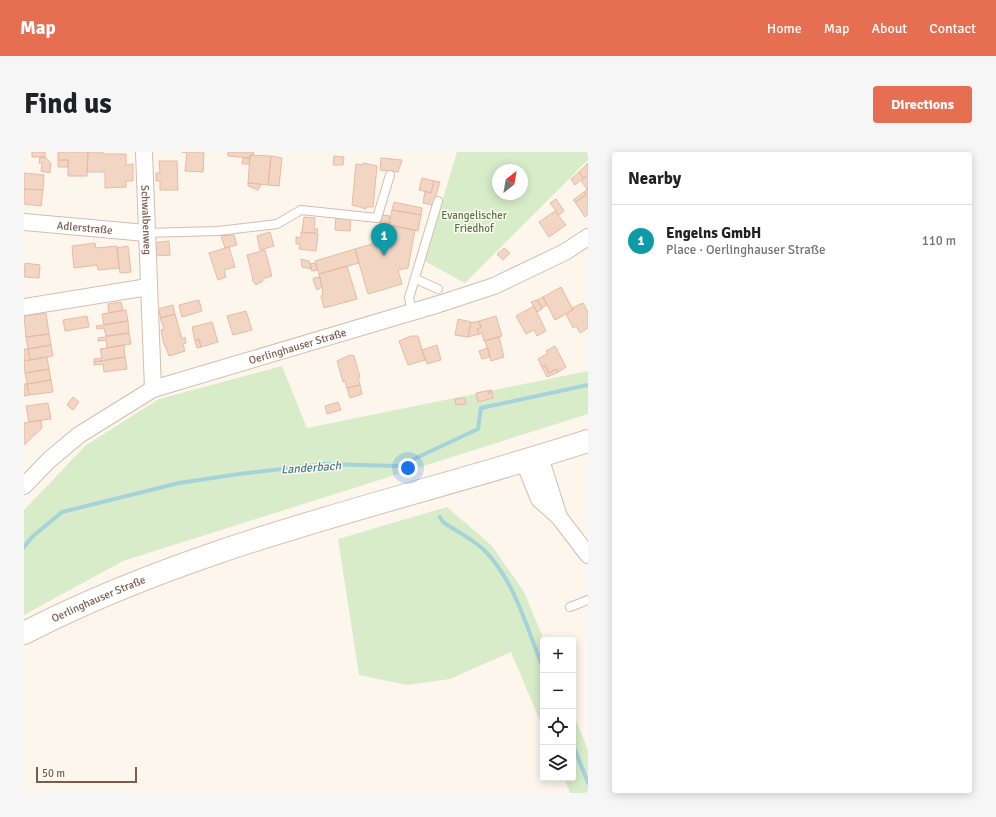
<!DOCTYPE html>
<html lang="en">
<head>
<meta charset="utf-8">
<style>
	body { margin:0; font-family:Signika,sans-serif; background:#f6f6f6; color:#202124 }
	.controls { position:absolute; right:12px; bottom:12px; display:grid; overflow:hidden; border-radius:4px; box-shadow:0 2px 10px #0003 }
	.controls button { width:36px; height:36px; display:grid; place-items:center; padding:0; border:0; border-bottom:1px solid #e0e0e0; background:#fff; color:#202124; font:20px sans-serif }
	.compass { position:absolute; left:468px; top:12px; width:36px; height:36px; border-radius:50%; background:#fff; box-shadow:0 2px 10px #0003; rotate:31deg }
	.scale { position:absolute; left:12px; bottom:10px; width:101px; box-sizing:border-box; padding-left:4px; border:2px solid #7a5c4d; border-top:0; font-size:11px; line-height:14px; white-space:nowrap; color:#7a5c4d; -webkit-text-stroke:3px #fffaf3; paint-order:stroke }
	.you { position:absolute; left:384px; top:316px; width:14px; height:14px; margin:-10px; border:3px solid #fff; border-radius:50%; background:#1a73e8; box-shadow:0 0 0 6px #1a73e833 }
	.badge { display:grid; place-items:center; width:26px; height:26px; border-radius:50%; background:#e76f51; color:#fff; font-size:13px; font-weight:700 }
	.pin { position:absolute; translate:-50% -33px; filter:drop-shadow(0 1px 2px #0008) }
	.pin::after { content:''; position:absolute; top:21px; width:14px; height:12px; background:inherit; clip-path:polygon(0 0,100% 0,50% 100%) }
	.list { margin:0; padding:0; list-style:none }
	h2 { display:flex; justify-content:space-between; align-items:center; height:52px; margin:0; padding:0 16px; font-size:17px }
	h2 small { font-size:13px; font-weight:400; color:#757577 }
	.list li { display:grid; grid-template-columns:26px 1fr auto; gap:12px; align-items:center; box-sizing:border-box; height:72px; padding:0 16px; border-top:1px solid #e0e0e0 }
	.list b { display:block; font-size:15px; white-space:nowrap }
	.list p { margin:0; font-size:13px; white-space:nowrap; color:#757577 }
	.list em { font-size:13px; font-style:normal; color:#757577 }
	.icon { flex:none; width:22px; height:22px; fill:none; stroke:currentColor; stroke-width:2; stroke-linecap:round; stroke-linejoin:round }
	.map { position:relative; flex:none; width:564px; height:641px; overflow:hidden; border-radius:4px }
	header { display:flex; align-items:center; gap:24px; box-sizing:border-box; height:56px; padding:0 20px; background:#e76f51; color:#fff }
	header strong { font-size:19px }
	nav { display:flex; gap:22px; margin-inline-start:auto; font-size:14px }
	.intro { display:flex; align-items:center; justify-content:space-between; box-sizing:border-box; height:96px; padding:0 24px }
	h1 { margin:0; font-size:28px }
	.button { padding:10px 18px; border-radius:4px; background:#e76f51; color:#fff; font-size:14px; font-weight:700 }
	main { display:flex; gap:24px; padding:0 24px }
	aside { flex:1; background:#fff; border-radius:4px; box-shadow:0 2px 10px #0003 }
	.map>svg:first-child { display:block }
	.green { fill:#d8ecc9; fill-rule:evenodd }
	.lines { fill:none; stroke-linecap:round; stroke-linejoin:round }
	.stream { stroke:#a5d3da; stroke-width:4 }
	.building { fill:#f3d5c3; stroke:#e6bba3 }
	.lane-casing { stroke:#d1beb0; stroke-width:10 }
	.street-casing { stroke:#d1beb0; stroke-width:18 }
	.secondary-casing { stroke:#d6c0b0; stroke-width:24 }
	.lane { stroke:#fff; stroke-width:8 }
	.street { stroke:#fff; stroke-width:16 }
	.secondary { stroke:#fff; stroke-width:22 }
	.labels { text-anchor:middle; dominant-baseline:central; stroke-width:3; stroke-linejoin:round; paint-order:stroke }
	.park-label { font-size:11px; fill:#537a41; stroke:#fffaf3 }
	.street-label { font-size:11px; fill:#7a5c4d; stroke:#fffaf3 }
	.water-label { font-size:12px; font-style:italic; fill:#437c86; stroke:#fffaf3 }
</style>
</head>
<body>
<header>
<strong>Map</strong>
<nav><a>Home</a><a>Map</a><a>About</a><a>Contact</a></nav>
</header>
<div class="intro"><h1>Find us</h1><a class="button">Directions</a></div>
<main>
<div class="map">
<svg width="564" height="641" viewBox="0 0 564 641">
	<rect width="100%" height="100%" fill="#fdf6ec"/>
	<path class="green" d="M433 0H564V8L441 131 400 109ZM474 18H498V42H474Z
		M258 214 283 276 564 219V262L99 409 0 463V358L62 293 135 247Z
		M423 355 468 394 500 440 520 488 519 576 487 500 426 527 383 533 335 523 314 387Z
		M549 561 564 598V641H546L540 626H549Z"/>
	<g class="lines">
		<path class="stream" d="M416 365 419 370C432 379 447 386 459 397 491 428 503 477 519 516
			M0 395 8 385 38 360 155 331 215 322 301 312 375 314 454 277 457 256 564 233
			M549 593 564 631"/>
	</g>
	<path class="building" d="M8 0H21V5H8Z
		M34 0H64L63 24H44V8H34Z
		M64 0H79V2H102V13L109 12V29H102V35L81 36V20H63Z
		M158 0H180L179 20 161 19 163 1Z
		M204 0H230L229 3H226V6L204 4Z
		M226 3 247 4 244 33 224 31Z
		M247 4 258 6 255 34 244 33Z
		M310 4 320 5 319 13H309Z
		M16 5H21L27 11 26 21 17 19 18 11H15Z
		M219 6H226L225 12H218Z
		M357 6 378 8 374 20 356 18Z
		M34 8H44V15H34Z
		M135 9H153L154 38H136V29H132V21H136Z
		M339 11 353 14 349 55H342V57L328 53 332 12 339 13Z
		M564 11V23L559 26 555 20Z
		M555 20 559 26 551 33 547 27Z
		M0 21 20 23 19 38 0 37Z
		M564 23V37L563 38 557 28Z
		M398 26 410 29 407 41 395 38Z
		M410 29 416 30 409 53 399 51 401 39 407 41Z
		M224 31 237 32 234 38 224 34Z
		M0 37 19 38 17 54 0 52Z
		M564 37V62L561 65 551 50 562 43 560 40Z
		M560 40 562 43 551 50 549 48Z
		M532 47 540 59 535 63 526 51Z
		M370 50 398 56 397 63 368 58Z
		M368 58 397 63 394 79 365 73Z
		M531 59 542 73 525 85 515 70Z
		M359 63 366 64 365 73 356 72Z
		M312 64 327 66 326 79 311 78Z
		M280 65 291 66 290 77H294L293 81 278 80Z
		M357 72 391 78 384 116 374 118 378 132 344 142 331 97 348 92Z
		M246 80 250 94 236 98 233 84Z
		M277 80 294 82 292 99 275 97 276 92H272V85L277 86Z
		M210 83 213 93 201 96 197 84Z
		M145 89 146 103 130 104 129 91Z
		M71 91 72 96 93 94 95 116 74 118 73 113 50 116 48 94Z
		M104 94 107 120 96 121 93 96Z
		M205 95 211 115 200 118 202 125 194 128 185 101Z
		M480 96 486 101 479 108 473 102Z
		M331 97 335 111 295 122 291 109Z
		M241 98 248 124 238 127 239 129 232 133 228 128 229 127 223 103Z
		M277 107 285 109 288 117 278 115Z
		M1 111 16 113 15 126 0 125Z
		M291 111 293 118 288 119 286 112Z
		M323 114 333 147 300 156 297 144 299 143 298 135 295 122Z
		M296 125 298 135 293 138 289 128 290 126Z
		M537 135 549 158 531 168 519 145Z
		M519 145 523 153 518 156 513 148Z
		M175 148 178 159 158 165 155 153Z
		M513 148 518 157 513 160 507 150Z
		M97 150 99 158 85 161 84 152Z
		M559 151 564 160V176L556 181 552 174 549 176 542 162 549 158 548 156Z
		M149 153 151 162 137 166 134 157Z
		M510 154 522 179 513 184 510 178 502 182 492 164Z
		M102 158 104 169 80 173 78 162Z
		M222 159 228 178 209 183 203 164Z
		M22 161 25 182 2 185 0 164Z
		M151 162 158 187 161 185 162 191 159 192 161 199 145 204 139 189 137 178 140 177 136 166Z
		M63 164 65 175 41 179 39 168Z
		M472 164 478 184 460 189 458 181 455 182 453 177 457 176 455 169Z
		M434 167 447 170 444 185 431 183Z
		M104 169 105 181 82 184 80 176 73 177 72 174Z
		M455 169 457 176 453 177 455 182 444 185 447 171Z
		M188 170 194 190 177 195 175 187 171 189 168 175Z
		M105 181 107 192 83 196 82 188 74 189V186Z
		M25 182 27 193 4 197 2 185Z
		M387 184H394L401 208 384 213 375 189Z
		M475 185 480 205 467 209 461 189Z
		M175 187 177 195 173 196 171 189Z
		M27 193 29 204 6 208 4 197Z
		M100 193 101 205 70 210V207L78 206 76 197Z
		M413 193 417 208 403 212 398 198Z
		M531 194 542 215 534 220 532 217 525 221 521 213 518 215 514 207 524 201 522 199Z
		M464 196 466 205 458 207 455 199Z
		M0 197H4L6 208 0 209Z
		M326 203 330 204 336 225H334L336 233 323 236 321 229 319 230 313 209Z
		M23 205 25 217 1 221 0 209Z
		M101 205 103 217 80 220 79 212 70 213V210Z
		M521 213 525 221 532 217 534 220 523 225 518 215Z
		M25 217 27 228 3 232 1 221Z
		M27 228 29 240 5 243 3 232Z
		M0 232H3L5 243 0 244Z
		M336 233 338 242 326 246 323 236Z
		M467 238 468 240 466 239 464 242 468 240 469 246 454 250 452 241Z
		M49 245 55 250 49 258 43 253Z
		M441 246 442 252 432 253 431 247Z
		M314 250 317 258 303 262 301 254Z
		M24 251 27 267 5 270 2 254Z
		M17 268 18 276 0 293V271Z"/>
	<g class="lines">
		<defs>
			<path id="lane" d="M122 81 194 79 253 72 277 58 353 66 366 23
				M392 127 414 137
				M388 160 385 146 414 49
				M546 455 564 448"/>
			<g id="street">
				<path id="s1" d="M120 0 129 237"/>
				<path id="s2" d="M0 70 122 81"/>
				<path d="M0 155 124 135"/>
				<path d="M516 305 535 365"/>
				<path d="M500 310 515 347 535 365 564 403"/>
				<path id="s3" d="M0 334 25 308 55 283 129 237 415 152 470 134 541 100 564 85"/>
			</g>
			<g id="secondary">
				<path id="s4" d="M0 481C178 389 375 350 564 289"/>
			</g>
		</defs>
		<use href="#lane" class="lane-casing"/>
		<use href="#street" class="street-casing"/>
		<use href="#secondary" class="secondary-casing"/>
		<use href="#lane" class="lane"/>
		<use href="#street" class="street"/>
		<use href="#secondary" class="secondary"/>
	</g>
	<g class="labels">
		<g class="park-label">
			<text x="450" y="63">Evangelischer<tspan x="450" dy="13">Friedhof</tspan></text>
		</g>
		<g class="street-label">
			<text stroke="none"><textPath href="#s1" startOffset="68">Schwalbenweg</textPath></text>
			<text stroke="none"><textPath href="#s2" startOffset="61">Adlerstraße</textPath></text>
			<text stroke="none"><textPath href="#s3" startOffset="313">Oerlinghauser Straße</textPath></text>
			<text stroke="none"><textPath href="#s4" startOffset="82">Oerlinghauser Straße</textPath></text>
		</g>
		<g class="water-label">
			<text transform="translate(287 316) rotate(-4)">Landerbach</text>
		</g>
	</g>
</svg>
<div class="controls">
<button>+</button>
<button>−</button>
<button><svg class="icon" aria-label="locate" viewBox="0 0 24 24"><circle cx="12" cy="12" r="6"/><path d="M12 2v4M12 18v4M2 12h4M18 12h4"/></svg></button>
<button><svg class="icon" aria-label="layers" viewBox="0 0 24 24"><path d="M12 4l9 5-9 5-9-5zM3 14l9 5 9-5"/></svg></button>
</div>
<svg class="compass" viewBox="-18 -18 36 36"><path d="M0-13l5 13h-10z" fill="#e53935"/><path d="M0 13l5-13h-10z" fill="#757577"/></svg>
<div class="scale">50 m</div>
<div class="you"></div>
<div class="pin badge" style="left:360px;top:104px;background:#0f9aa8">1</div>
</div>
<aside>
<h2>Nearby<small></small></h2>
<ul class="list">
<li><span class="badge" style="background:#0f9aa8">1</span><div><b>Engelns GmbH</b><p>Place · Oerlinghauser Straße</p></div><em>110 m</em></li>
</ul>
</aside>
</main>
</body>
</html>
